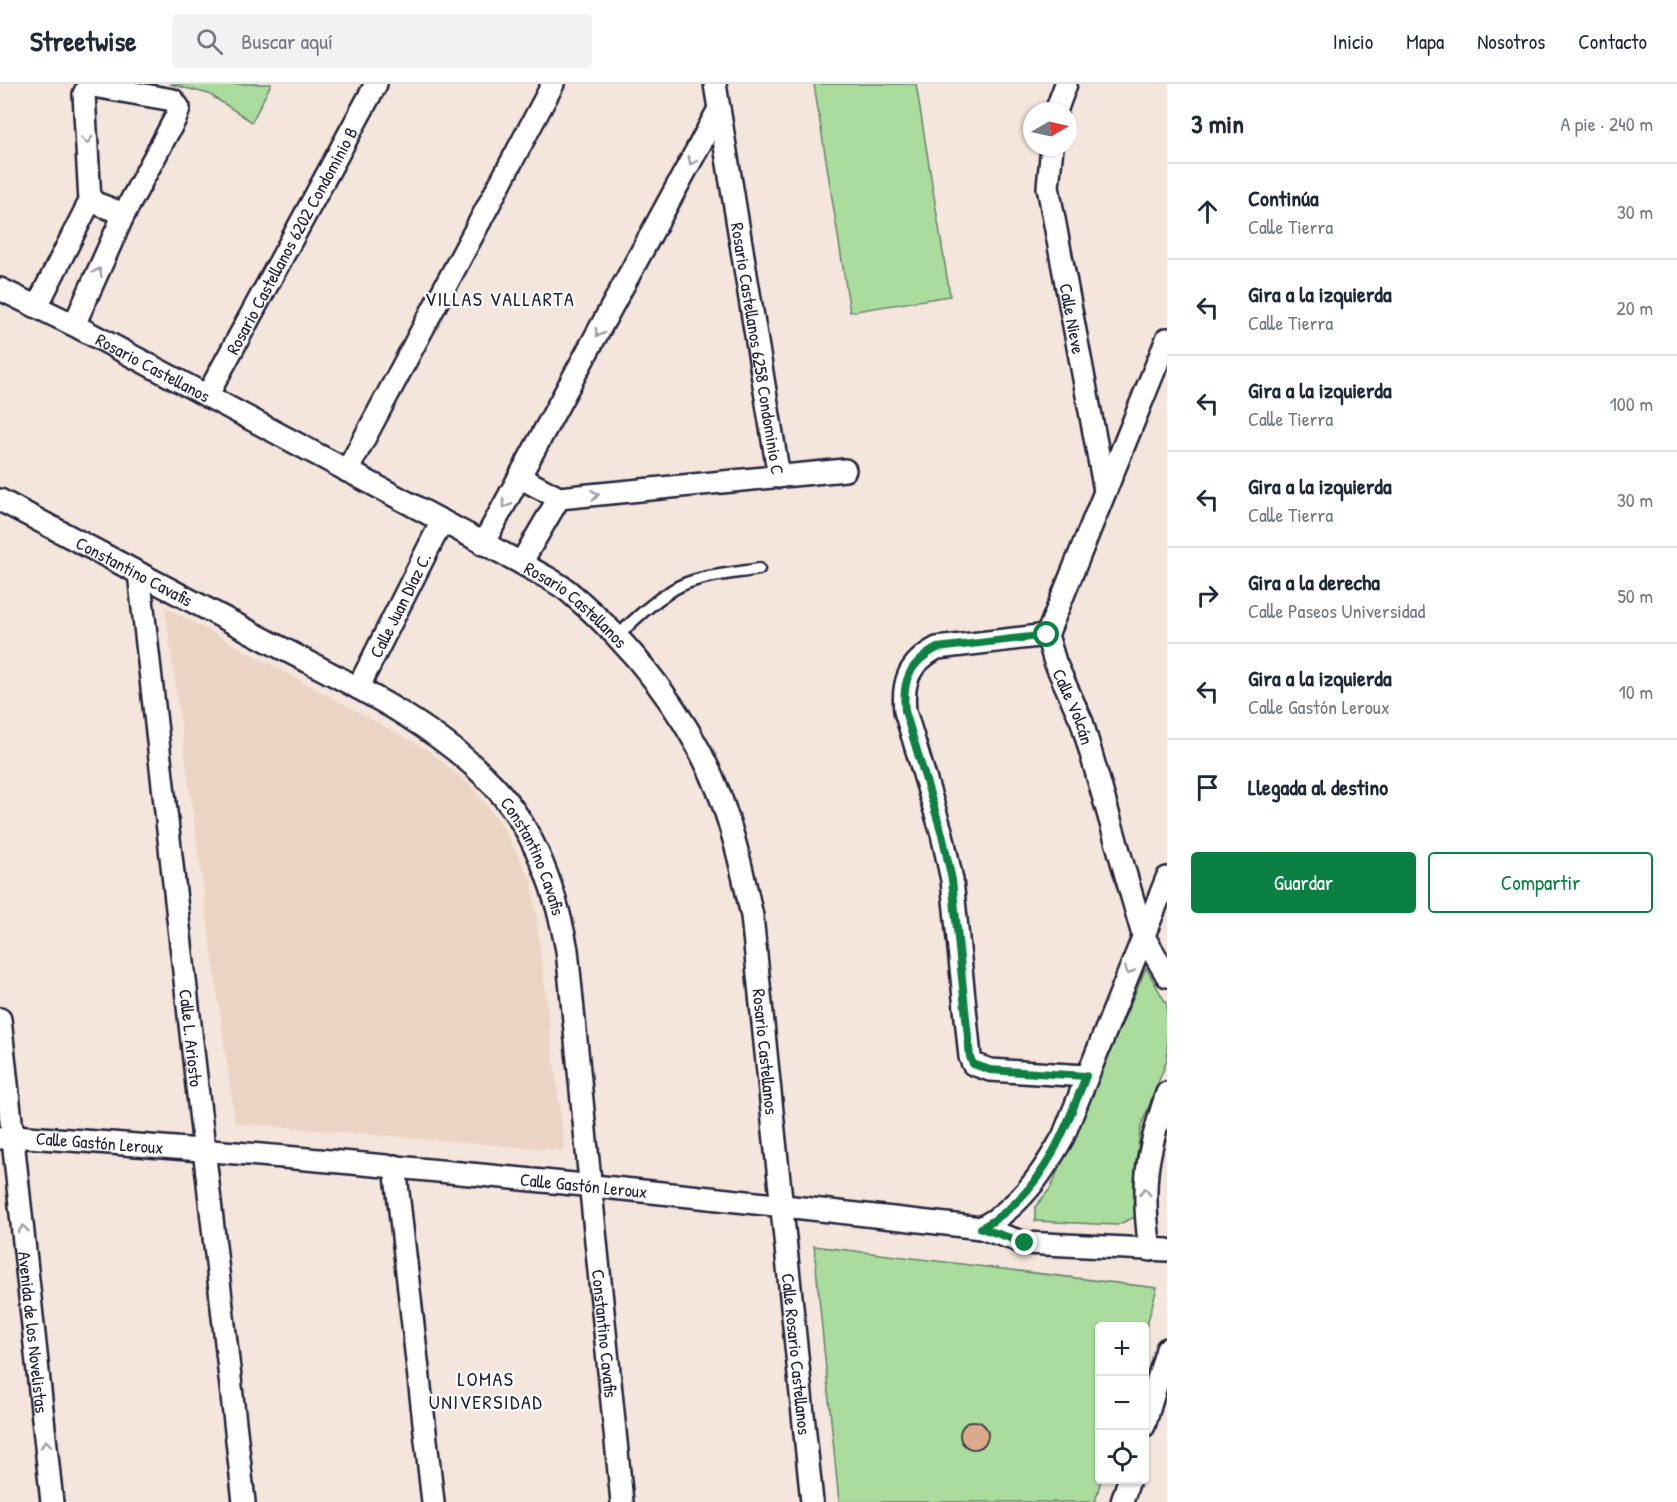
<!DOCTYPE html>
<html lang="es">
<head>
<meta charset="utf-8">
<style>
	body { margin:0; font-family:"Patrick Hand",sans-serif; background:#f2f2f3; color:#1f2937 }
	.controls { position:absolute; right:18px; bottom:18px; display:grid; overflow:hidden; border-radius:6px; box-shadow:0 2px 4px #0004 }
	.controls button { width:54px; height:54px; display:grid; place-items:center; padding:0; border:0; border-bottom:2px solid #e0e1e3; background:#fff; color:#1f2937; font:30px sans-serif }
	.compass { position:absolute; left:1023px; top:18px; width:54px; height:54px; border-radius:50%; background:#fff; box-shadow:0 2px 4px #0004; rotate:81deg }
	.stop { position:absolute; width:18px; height:18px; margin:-14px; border:4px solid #0b8043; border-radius:50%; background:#fff }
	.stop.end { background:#0b8043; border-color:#fff; box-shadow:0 2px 6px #0008 }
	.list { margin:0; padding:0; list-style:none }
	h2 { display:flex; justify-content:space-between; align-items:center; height:78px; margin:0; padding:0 24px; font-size:26px }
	h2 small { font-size:20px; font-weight:400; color:#747a83 }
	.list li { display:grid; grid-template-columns:39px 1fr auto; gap:18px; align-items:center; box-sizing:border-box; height:96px; padding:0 24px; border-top:2px solid #e0e1e3 }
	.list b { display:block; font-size:22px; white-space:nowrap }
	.list p { margin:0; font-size:20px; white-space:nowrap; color:#747a83 }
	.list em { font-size:20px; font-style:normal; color:#747a83 }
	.actions { display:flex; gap:12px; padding:18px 24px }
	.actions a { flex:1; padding:14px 0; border:2px solid #0b8043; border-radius:6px; text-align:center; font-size:21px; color:#0b8043 }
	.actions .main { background:#0b8043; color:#fff }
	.icon { flex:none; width:33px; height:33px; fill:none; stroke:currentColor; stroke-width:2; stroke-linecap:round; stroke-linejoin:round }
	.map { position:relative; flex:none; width:1167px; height:1418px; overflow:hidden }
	header { display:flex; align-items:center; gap:36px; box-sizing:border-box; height:84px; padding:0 30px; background:#fff; border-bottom:2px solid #e0e1e3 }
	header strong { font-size:28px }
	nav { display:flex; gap:33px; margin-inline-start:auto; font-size:21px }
	.search { width:420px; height:54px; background:#f2f2f3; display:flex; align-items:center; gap:15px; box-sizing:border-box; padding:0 21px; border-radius:6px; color:#747a83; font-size:22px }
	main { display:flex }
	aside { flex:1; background:#fff }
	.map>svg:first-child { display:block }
	.built { fill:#ecd4c4 }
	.green { fill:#aadc9d; stroke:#667f6c; stroke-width:1.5 }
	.building { fill:#daaa8b; stroke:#22223b; stroke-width:1.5 }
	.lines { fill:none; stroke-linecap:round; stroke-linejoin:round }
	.lane-casing { stroke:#22223b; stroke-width:15 }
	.street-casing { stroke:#22223b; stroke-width:26 }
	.lane { stroke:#fff; stroke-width:10 }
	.street { stroke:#fff; stroke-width:21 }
	.oneway { stroke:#9c9ca7 }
	.route { stroke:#0b8043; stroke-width:8 }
	.labels { text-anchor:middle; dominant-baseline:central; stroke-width:4.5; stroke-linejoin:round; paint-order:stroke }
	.street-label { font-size:18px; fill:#22223b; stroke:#fff }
	.neighbourhood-label { font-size:20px; letter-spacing:1.5px; fill:#22223b; stroke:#fff }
</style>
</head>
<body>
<header>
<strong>Streetwise</strong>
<div class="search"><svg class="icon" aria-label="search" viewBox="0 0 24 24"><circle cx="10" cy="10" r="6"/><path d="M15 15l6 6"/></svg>Buscar aquí</div>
<nav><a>Inicio</a><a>Mapa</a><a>Nosotros</a><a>Contacto</a></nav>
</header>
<main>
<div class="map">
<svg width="1167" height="1418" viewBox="0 0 1167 1418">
	<rect width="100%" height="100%" fill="#f4e6dc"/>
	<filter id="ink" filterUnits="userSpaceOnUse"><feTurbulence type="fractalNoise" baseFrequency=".0167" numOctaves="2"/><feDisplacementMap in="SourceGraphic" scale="12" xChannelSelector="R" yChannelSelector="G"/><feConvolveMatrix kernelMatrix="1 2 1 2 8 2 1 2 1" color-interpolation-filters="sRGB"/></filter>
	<g filter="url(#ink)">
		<path class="built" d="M165 523 428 666 471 702 502 741 532 798 565 1067 235 1039Z"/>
		<path class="green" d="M170 0H271L252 38 209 10Z
			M814 0H916L950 212 850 228Z
			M1146 884 1167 921V976L1141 1042 1136 1078 1135 1133 1117 1141 1035 1137V1123L1050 1105Z
			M814 1162 1157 1204 1145 1248 1144 1242H1100L1101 1396 1095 1418H839Z"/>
		<path class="building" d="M960 1351a14 14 0 1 1 28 0a14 14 0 1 1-28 0Z"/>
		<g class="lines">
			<defs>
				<path id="lane" d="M617 553C633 536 653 518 674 505 698 491 732 490 759 485"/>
				<g id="street">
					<path id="s1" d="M715 0 779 393"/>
					<path d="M1056 27 1066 0"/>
					<path id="s2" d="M1052 63 1048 103 1105 407"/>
					<path d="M90 117 124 130"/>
					<path id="s3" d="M0 205 74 241 521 479C536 488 554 496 568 507 632 560 689 632 719 709 734 749 743 790 752 832L812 1418"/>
					<path d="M37 222 90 117 84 10 87 4 93 2 173 16 179 24 176 33 124 130 74 241"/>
					<path id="s4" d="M1167 255 1047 551 1055 578 1082 638 1143 851 1167 892"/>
					<path id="s5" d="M207 312 376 0"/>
					<path d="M347 387 553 0"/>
					<path d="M521 394 559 414 845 386"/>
					<path id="s6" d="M0 416C87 462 174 508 262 554 342 596 431 635 494 702 536 747 556 807 567 866L622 1418"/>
					<path d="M483 460 719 25"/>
					<path d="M521 479 559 414"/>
					<path id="s7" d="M139 489 244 1418"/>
					<path d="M1047 551 937 564C909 579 902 597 905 627L942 750 952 796 970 973 973 980 990 986 1086 992"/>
					<path id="s8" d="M358 604 442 437"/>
					<path id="s9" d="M0 935 52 1418"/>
					<path id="s10" d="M0 1054 13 1052C336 1074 659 1107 981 1144L1025 1159 1167 1166"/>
					<path d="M395 1082 433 1418"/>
					<path d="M981 1144C1020 1123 1042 1090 1063 1053L1167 794"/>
					<path d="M1150 1166C1141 1101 1146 1071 1167 1009"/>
					<path d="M1144 1342 1167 1265"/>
					<path d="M1122 1418 1129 1396"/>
				</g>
			</defs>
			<use href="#lane" class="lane-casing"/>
			<use href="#street" class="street-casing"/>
			<use href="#lane" class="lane"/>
			<use href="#street" class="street"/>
		</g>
		<defs><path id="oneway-chevron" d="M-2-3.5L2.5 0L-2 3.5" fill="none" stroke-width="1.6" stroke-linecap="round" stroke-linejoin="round" transform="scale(1.5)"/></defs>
		<g class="oneway">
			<use href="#oneway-chevron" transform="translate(87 56) rotate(87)"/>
			<use href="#oneway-chevron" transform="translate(692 77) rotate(118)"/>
			<use href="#oneway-chevron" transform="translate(98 188) rotate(-65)"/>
			<use href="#oneway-chevron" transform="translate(599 249) rotate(118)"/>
			<use href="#oneway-chevron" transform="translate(595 411) rotate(-6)"/>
			<use href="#oneway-chevron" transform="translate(506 420) rotate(120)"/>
			<use href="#oneway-chevron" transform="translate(1129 887) rotate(112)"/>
			<use href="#oneway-chevron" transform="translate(1145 1108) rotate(-90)"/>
			<use href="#oneway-chevron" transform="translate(23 1145) rotate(-96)"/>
			<use href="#oneway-chevron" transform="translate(46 1360) rotate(-96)"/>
		</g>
	</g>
	<g class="lines" filter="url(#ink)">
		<path class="route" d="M1025 1159 981 1144C1041 1112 1063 1051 1086 992L990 986 973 980 970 973 952 796 942 750 905 627C902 597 909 579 937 564L1047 551"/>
	</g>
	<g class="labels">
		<g class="street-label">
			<text stroke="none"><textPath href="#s5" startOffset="177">Rosario Castellanos 6202 Condominio B</textPath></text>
			<text stroke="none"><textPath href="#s2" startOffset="174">Calle Nieve</textPath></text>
			<text stroke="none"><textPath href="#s1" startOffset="268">Rosario Castellanos 6258 Condominio C</textPath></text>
			<text stroke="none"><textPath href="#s3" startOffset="172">Rosario Castellanos</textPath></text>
			<text stroke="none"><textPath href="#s6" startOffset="152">Constantino Cavafis</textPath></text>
			<text stroke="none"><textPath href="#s8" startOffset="93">Calle Juan Díaz C.</textPath></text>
			<text stroke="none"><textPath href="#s3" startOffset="658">Rosario Castellanos</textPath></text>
			<text stroke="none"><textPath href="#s4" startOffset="396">Calle Volcán</textPath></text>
			<text stroke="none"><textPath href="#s6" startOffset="654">Constantino Cavafis</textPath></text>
			<text stroke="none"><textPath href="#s7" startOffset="468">Calle L. Ariosto</textPath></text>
			<text stroke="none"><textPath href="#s3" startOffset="1162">Rosario Castellanos</textPath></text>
			<text stroke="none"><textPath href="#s10" startOffset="100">Calle Gastón Leroux</textPath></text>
			<text stroke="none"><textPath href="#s10" startOffset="586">Calle Gastón Leroux</textPath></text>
			<text stroke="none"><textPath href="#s9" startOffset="315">Avenida de los Novelistas</textPath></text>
			<text stroke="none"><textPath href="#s6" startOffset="1140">Constantino Cavafis</textPath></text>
			<text stroke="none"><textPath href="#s3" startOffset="1466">Calle Rosario Castellanos</textPath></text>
		</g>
		<g class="neighbourhood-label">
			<text x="500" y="214">VILLAS VALLARTA</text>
			<text x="486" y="1294">LOMAS<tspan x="486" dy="23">UNIVERSIDAD</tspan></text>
		</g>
	</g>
</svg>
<div class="controls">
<button>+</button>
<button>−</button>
<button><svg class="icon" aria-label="locate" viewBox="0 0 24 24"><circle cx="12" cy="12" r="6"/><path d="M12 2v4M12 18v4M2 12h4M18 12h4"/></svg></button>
</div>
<svg class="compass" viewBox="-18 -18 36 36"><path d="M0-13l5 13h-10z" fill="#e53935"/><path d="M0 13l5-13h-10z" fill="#747a83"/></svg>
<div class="stop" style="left:1047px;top:551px"></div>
<div class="stop end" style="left:1025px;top:1159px"></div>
</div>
<aside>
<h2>3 min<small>A pie · 240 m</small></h2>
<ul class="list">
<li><svg class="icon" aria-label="ahead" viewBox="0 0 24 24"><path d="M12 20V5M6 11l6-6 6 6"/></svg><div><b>Continúa</b><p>Calle Tierra</p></div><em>30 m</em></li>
<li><svg class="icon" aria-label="left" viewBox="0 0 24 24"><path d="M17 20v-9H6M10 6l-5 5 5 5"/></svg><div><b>Gira a la izquierda</b><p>Calle Tierra</p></div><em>20 m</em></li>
<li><svg class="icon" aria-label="left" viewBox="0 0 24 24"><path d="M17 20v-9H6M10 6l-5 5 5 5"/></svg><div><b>Gira a la izquierda</b><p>Calle Tierra</p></div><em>100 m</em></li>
<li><svg class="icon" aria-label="left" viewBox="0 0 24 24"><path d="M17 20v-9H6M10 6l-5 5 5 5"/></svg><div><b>Gira a la izquierda</b><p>Calle Tierra</p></div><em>30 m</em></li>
<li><svg class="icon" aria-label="right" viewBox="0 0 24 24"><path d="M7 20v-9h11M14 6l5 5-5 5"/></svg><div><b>Gira a la derecha</b><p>Calle Paseos Universidad</p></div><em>50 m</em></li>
<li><svg class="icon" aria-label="left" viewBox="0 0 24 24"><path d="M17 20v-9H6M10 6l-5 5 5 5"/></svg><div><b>Gira a la izquierda</b><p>Calle Gastón Leroux</p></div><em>10 m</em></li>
<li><svg class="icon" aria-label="arrive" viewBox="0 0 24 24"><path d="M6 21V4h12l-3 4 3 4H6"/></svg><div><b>Llegada al destino</b></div></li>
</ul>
<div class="actions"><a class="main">Guardar</a><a>Compartir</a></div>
</aside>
</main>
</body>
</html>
